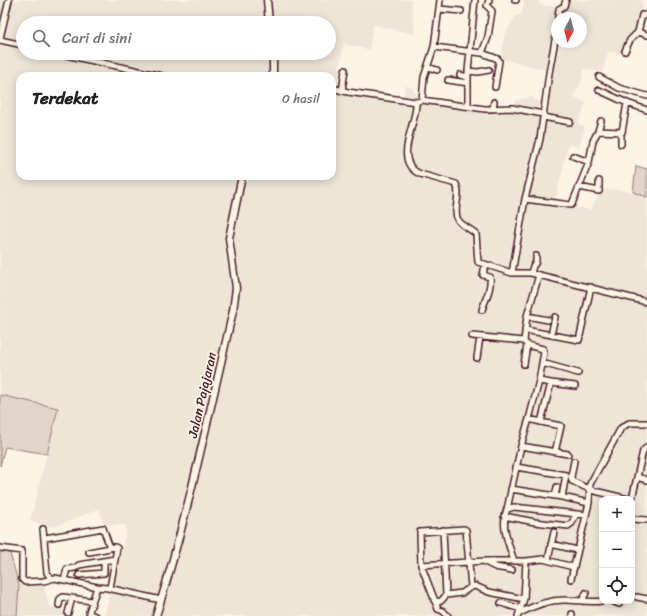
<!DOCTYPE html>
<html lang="id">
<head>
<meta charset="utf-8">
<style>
	body { margin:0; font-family:Sriracha,sans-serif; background:#f6f6f6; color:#222 }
	.controls { position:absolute; right:12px; bottom:12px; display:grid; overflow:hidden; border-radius:8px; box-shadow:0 2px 10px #0003 }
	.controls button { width:36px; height:36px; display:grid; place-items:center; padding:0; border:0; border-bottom:1px solid #e0e0e0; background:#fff; color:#222; font:20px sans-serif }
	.compass { position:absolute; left:551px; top:12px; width:36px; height:36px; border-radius:50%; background:#fff; box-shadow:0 2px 10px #0003; rotate:187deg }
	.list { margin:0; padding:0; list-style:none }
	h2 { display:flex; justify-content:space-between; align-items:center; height:52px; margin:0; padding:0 16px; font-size:17px }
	h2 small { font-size:13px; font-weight:400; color:#767676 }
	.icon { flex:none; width:22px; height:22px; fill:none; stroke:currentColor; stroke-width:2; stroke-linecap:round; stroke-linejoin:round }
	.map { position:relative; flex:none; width:647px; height:616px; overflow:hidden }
	.search { position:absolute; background:#fff; box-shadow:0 2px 10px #0003; left:16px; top:16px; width:320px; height:44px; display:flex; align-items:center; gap:10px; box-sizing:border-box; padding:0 14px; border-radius:22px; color:#767676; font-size:15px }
	.panel { position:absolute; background:#fff; box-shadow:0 2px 10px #0003; left:16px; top:72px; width:320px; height:108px; border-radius:12px }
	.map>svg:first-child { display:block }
	.built { fill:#eee5d7; fill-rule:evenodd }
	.green { fill:#e2d5ca; stroke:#967a7a }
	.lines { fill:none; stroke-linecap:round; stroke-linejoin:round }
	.minor-casing { stroke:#4a1f2b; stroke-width:8 }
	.major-casing { stroke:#4a1f2b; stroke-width:9 }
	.minor { stroke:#fcf5e5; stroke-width:5 }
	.major { stroke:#fcf5e5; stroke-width:6 }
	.labels { text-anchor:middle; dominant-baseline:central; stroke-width:3.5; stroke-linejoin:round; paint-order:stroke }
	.street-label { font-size:13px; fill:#4a1f2b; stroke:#fcf5e5 }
</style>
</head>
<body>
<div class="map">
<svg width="647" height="616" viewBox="0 0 647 616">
	<rect width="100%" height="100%" fill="#fcf5e5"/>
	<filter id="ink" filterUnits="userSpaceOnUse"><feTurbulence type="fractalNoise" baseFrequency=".025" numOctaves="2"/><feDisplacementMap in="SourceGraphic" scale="8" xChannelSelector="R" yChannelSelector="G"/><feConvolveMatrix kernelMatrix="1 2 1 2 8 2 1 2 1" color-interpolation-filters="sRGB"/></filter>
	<g filter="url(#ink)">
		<path class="built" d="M0 0H411L415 34 373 25 369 50 344 44 336 89 403 97 405 86 411 87 421 102 463 108 489 110 503 106 513 107 516 100 532 97 535 100 541 101 548 70 501 59 504 36 516 15H521L524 3 523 0H538L540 5 565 8 567 0H641L643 5 639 31 630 40 625 53 608 52 603 72 584 69 581 83 573 96 586 103 578 124 585 127 579 147 568 144 555 203 591 210 601 190 613 189 633 192 647 197V616H104L126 533 125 525H104L99 509 54 527 30 521 58 409 0 395ZM557 18H581V42H557ZM23 23H329V53H23ZM20 76H332V176H20ZM602 499H632V601H602Z
			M43 582 49 606 63 611 69 616H17L19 585Z"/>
		<path class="green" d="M636 166 647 169V197L633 192Z
			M0 395 58 408 47 454 5 447 0 466Z
			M0 550H9L19 585 17 616H0Z"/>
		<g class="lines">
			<defs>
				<path id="minor" d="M515 0H516
					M439 9 461 11
					M558 18 559 9 564 6 566 0
					M638 32 647 35
					M0 38 9 0
					M0 40 23 45
					M434 47 482 53 498 59 499 61 495 87
					M625 51 630 40 638 32 642 15 647 16
					M57 53 162 76
					M482 53 488 37 492 11 487 6 489 0
					M428 67 437 70
					M468 71 478 72 489 70
					M460 75 467 77
					M599 77 619 88 647 96
					M448 80 468 83
					M332 88 348 92 416 102C418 123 391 161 420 174L456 184C462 195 452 210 458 220 462 226 471 229 476 234L478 262 512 273H531L647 302
					M599 90 627 103
					M342 91 345 70
					M422 100 424 77 434 47 440 0
					M416 102 422 100 485 109 512 108 543 114
					M468 106V71L475 0
					M493 109 494 102
					M543 117 570 122
					M598 131 601 121
					M621 144V132
					M573 156 589 162
					M579 187 589 162 593 141 598 131 622 132 627 103 647 110
					M525 199 571 205 572 204 579 187 599 191V181
					M512 273 525 199 540 139 549 73 557 29
					M531 273 533 266 536 262V256
					M482 310C485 300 492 288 490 277L483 275 485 265
					M527 316 548 320
					M525 330 579 340 591 287
					M551 335 555 317
					M472 336 524 341
					M477 358 480 337
					M542 363 578 373
					M524 364 527 345
					M551 383 575 386
					M529 419 541 422 551 383 539 381
					M541 422 561 426 555 452
					M521 446 568 454
					M574 461 571 477 572 481 591 490 628 499
					M516 467 566 475 562 497
					M637 477 647 480
					M511 489 562 497 589 503
					M555 496 557 487
					M632 499 643 451 647 447
					M507 509 514 507 586 515
					M504 516 535 522 568 526 572 523 576 514
					M632 519 647 520
					M43 529 47 573 51 578
					M45 538 103 528 110 548 115 547 117 548 110 588
					M551 544 577 550
					M0 548 22 551V579L25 582 44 581 55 578 97 587 108 588 161 600
					M89 552 110 548
					M548 560 554 532
					M514 561C509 544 500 526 507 509L521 446 529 419 539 381 544 352 543 349 527 345 524 341 527 316 539 275
					M526 561 543 559 573 567
					M485 562 495 567 512 570
					M421 565 420 532 464 529 466 530 471 587
					M79 575 104 573V561
					M571 579 589 503 590 484 621 428 629 423H647
					M64 580 67 569 75 568 79 565 115 559
					M446 595 462 593 471 587 475 586 489 592 524 599
					M637 597 647 599
					M434 600 439 602 442 600 446 595 443 530
					M582 601 586 593
					M612 601 619 604
					M501 603 521 609
					M59 605 60 599 63 597 92 601
					M68 613 72 598
					M520 613C533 606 549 600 564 600 577 600 589 603 602 601
					M95 616 90 614 89 612 97 587
					M448 616 443 611 438 609 421 565 485 561H526L524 599 518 616
					M572 616V614"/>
				<path id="major" d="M267 0 269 23
					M273 53V76
					M156 616C188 516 209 413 233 311L236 288 229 238 242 176"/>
			</defs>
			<use href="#minor" class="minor-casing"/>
			<use href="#major" class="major-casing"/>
			<use href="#minor" class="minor"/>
			<use href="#major" class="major"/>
		</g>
	</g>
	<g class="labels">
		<g class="street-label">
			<text transform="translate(202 395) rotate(-77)">Jalan Pajajaran</text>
		</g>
	</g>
</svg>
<div class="controls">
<button>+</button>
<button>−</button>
<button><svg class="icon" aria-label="locate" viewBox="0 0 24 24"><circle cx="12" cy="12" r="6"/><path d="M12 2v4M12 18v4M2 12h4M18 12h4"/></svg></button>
</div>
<svg class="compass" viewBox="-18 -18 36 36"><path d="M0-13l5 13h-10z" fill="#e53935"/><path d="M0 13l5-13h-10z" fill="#767676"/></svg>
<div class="search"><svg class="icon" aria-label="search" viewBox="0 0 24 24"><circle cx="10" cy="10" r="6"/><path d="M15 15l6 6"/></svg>Cari di sini</div>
<section class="panel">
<h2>Terdekat<small>0 hasil</small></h2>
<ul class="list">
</ul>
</section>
</div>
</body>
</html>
